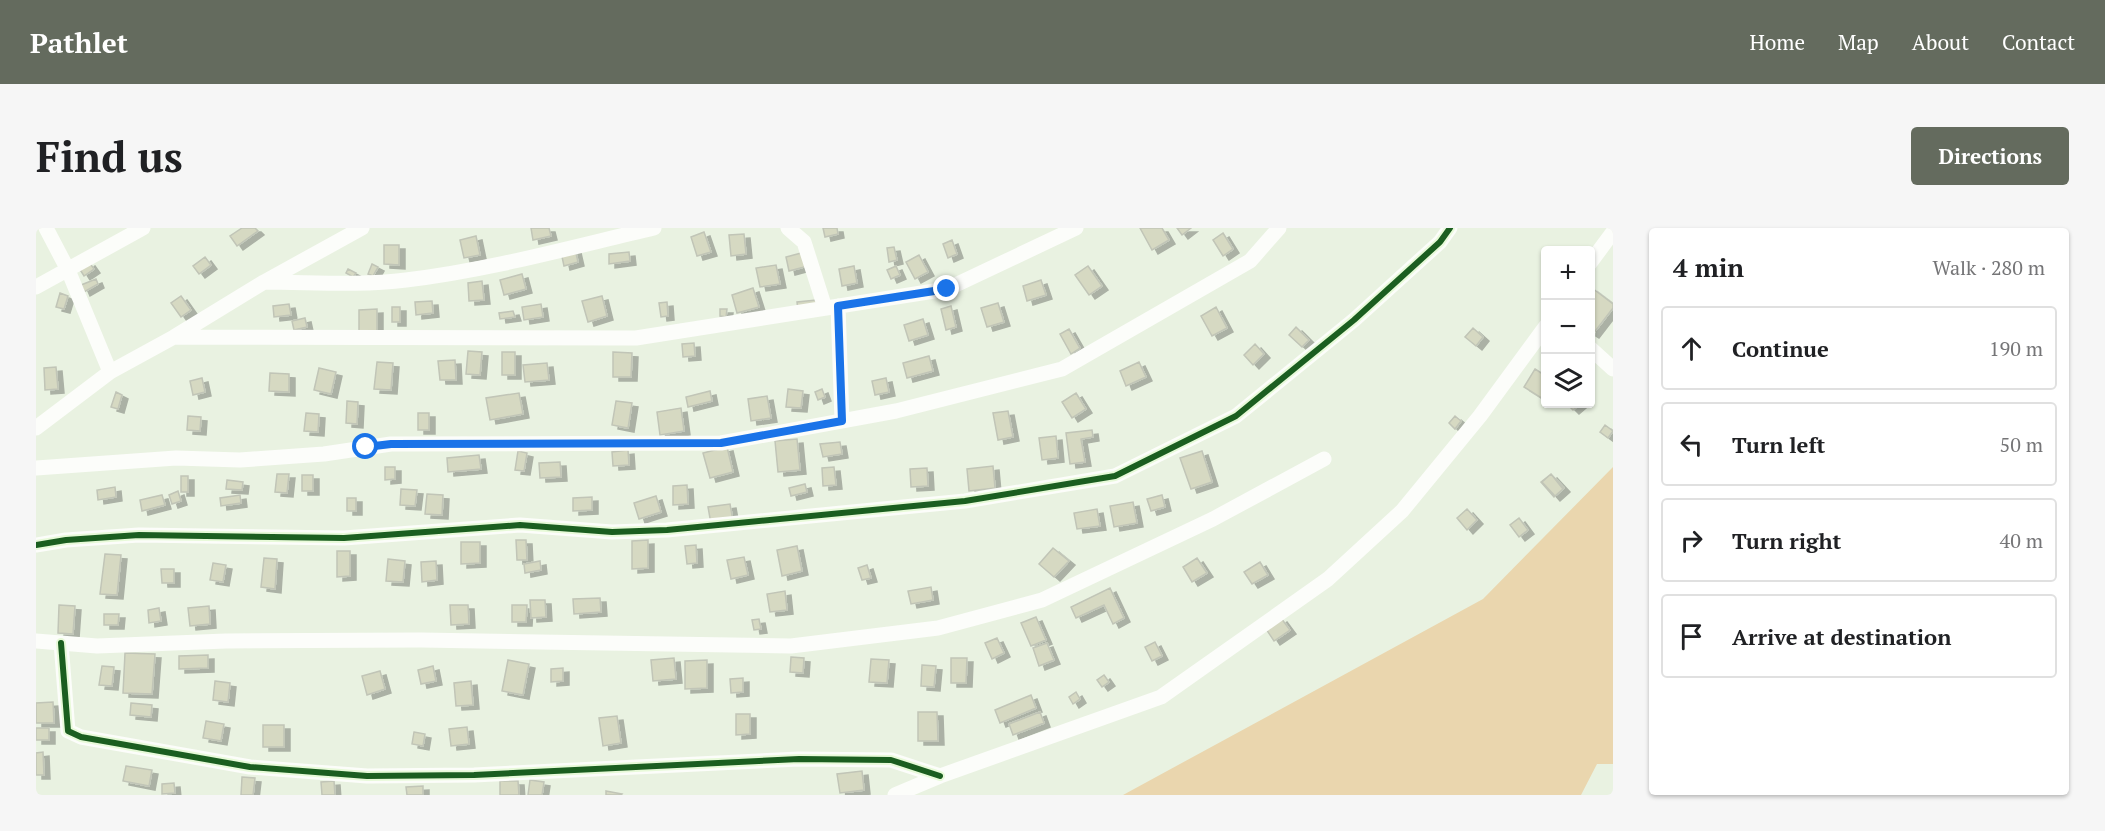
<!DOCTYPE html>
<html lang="en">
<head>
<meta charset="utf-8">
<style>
	body { margin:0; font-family:"PT Serif",serif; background:#f6f6f6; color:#202124 }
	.controls { position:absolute; right:18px; top:18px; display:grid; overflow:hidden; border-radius:6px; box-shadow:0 2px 4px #0004 }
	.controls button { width:54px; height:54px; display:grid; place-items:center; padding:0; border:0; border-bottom:2px solid #e0e0e0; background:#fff; color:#202124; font:30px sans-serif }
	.stop { position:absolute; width:18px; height:18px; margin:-14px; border:4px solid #1a73e8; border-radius:50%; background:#fff }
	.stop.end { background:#1a73e8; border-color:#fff; box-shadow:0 2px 6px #0008 }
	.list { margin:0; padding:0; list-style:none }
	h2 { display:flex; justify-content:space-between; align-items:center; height:78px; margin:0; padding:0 24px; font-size:26px }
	h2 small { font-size:20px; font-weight:400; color:#757577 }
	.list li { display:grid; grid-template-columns:39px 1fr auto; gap:18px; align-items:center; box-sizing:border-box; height:84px; margin:0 12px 12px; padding:0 12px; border:2px solid #e0e0e0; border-radius:6px }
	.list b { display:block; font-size:22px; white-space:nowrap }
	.list em { font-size:20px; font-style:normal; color:#757577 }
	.icon { flex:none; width:33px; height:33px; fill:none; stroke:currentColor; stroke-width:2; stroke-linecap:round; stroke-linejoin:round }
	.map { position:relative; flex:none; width:1577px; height:567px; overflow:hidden; border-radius:6px }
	header { display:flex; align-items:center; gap:36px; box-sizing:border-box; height:84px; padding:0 30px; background:#646b5e; color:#fff }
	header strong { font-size:28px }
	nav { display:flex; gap:33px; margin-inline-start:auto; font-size:21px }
	.intro { display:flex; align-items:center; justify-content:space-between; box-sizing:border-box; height:144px; padding:0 36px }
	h1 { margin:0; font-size:42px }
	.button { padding:15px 27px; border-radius:6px; background:#646b5e; color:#fff; font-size:21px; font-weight:700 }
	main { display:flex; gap:36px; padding:0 36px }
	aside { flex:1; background:#fff; border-radius:6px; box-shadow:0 2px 4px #0004 }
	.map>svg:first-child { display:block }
	.green { fill:#ead6ae }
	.building { fill:#d6d9c2; stroke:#c1c5b7; stroke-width:1.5; filter:url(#shadow) }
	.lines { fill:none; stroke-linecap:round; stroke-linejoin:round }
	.minor { stroke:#fcfdfa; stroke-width:15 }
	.cycleway-casing { stroke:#e8fad9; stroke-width:10 }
	.cycleway { stroke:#1b5e20; stroke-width:6 }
	.route { stroke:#1a73e8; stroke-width:8 }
</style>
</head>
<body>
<header>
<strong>Pathlet</strong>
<nav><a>Home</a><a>Map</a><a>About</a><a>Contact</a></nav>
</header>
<div class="intro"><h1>Find us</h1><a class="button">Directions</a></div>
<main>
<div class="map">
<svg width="1577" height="567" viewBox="0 0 1577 567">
	<defs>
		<filter id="shadow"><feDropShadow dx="6" dy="4" stdDeviation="0" flood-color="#0004"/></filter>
	</defs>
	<rect width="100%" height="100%" fill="#e9f2e1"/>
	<path class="green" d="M1577 239V536H1561L1545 567H1087L1447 371Z"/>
	<path class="building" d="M206 0H219L222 3 201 18 194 8Z
		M495 0H513L515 8 497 12Z
		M787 0H801L802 6 789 9Z
		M1104 0H1126L1133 12 1116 22Z
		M1141 0H1155L1146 7Z
		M668 4 675 24 661 28 655 9Z
		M1187 5 1197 21 1187 28 1177 12Z
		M708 6 710 26 695 28 693 7Z
		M440 8 444 27 428 30 424 12Z
		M916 12 921 26 912 30 907 16Z
		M348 17H363V37L348 36Z
		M858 19 861 32 853 34 851 20Z
		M539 21 542 34 528 38 525 24Z
		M593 24 594 33 573 36V26Z
		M769 24 772 38 753 43 750 29Z
		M883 27 892 44 879 51 870 34Z
		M169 29 175 37 163 46 157 38Z
		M53 34 58 41 48 48 43 40Z
		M336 36 342 39 337 48 332 46Z
		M740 37 744 56 724 59 720 40Z
		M818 38 821 55 806 58 803 41Z
		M860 38 864 47 855 51 851 42Z
		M1052 38 1066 58 1053 67 1039 47Z
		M312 41 320 45 317 49 310 45Z
		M486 46 490 61 468 67 464 52Z
		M60 51 62 56 48 64 45 57Z
		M1005 52 1010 67 991 73 987 58Z
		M446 53 448 72 433 73 432 55Z
		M717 60 723 79 701 85 696 67Z
		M1556 60 1577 76V80L1557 106 1554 104Z
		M24 65 32 68 28 81 20 79Z
		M145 68 155 82 145 89 135 75Z
		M566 68 571 88 552 94 546 73Z
		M780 72V81L762 82 761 74Z
		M396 73 397 85 380 87 379 74Z
		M631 74 632 88 625 89 623 75Z
		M962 75 968 94 951 99 945 80Z
		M253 76 255 87 238 89 237 78Z
		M505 76 507 89 488 92 486 79Z
		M915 78 920 99 910 102 905 81Z
		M356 79H364V94H356Z
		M1180 79 1191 100 1176 108 1165 88Z
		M341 81V104H323V82Z
		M684 81H691L690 89 684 88Z
		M477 83 479 89 464 91 463 85Z
		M269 90 271 99 258 102 256 93Z
		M887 91 892 107 873 113 868 97Z
		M1260 99 1273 112 1266 119 1253 107Z
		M1437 100 1447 109 1440 118 1429 109Z
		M1033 101 1044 120 1035 126 1024 106Z
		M658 115 659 128 647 129 646 116Z
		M1219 116 1228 126 1217 137 1208 127Z
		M432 123 446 124 444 147 430 146Z
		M466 124H479V147H466Z
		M577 124 596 125 595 149H577Z
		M893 128 897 143 871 150 867 135Z
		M419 132 420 152H404L402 133Z
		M341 134 357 135 355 162 338 161Z
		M1103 134 1110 149 1090 158 1084 143Z
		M511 135 513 152 489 154 487 137Z
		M20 139 22 161 9 162 8 140Z
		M283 140 300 144 295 166 278 162Z
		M1499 141 1510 148V167L1507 171 1488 159Z
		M234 145 253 146V164L233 163Z
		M166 150 169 164 157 167 154 153Z
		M850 150 853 164 839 167 836 153Z
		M752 161 767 163 765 180 750 179Z
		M786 161 789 169 782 172 779 164Z
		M674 163 676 173 652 179 650 169Z
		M80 164 86 167 82 181 75 179Z
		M483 165 487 186 454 192 450 170Z
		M1040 165 1050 181 1036 190 1026 174Z
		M731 168 735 190 715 193 712 171Z
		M311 173 322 174 321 196 310 195Z
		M580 173 596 175 592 200 576 197Z
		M1531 176H1544L1537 182Z
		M645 180 648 203 624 207 621 184Z
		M972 183 977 209 962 212 957 185Z
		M270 185 283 186 282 204 268 203Z
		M382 185H393V202H382Z
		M152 188 165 189 164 203 151 202Z
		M1419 188 1425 193 1419 201 1413 195Z
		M1569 197 1577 203 1572 210 1564 204Z
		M1056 202 1057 209 1045 211 1049 234 1034 236 1030 205Z
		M1020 208 1022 230 1006 232 1003 210Z
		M761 211 764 242 742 244 739 213Z
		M804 214 806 226 787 229 784 216Z
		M691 219 697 244 674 250 667 225Z
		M592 222 593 237 577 238 576 224Z
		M482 223 491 225 488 243 479 242Z
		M1166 223 1176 254 1155 261 1144 230Z
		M443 227 445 241 412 244 411 230Z
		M524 234 525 249 504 250 503 235Z
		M957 238 959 260 933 263 931 241Z
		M349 239H359V251L349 252Z
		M798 239 800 257 787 258 786 240Z
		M891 240 892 258 875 259 874 241Z
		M241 246H253L251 265 239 264Z
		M1515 246 1528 260 1519 268 1506 254Z
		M1515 246 1527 261 1518 269 1505 254Z
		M266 247H277V263H266Z
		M145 248H152V264H145Z
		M191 252 207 254 206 262 190 261Z
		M769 256 771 264 755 268 753 260Z
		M651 257 652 276 637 277V258Z
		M79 259 80 269 62 272 61 262Z
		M365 261 381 262 379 278 364 277Z
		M142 263 145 273 136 276 133 267Z
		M391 266 407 267 406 287 389 286Z
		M126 267 129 277 106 283 104 272Z
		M204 267 205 275 185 278 184 270Z
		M1126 267 1129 279 1115 283 1111 271Z
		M620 268 625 284 603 291 598 275Z
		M556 269V282L537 283V270Z
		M311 270H320V283H311Z
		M1097 274 1101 295 1078 299 1074 278Z
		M694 276 697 293 675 296 672 279Z
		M1061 281 1064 298 1041 301 1038 285Z
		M1431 281 1441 292 1431 302 1421 290Z
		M1483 290 1492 302 1483 309 1474 297Z
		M480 312H490L491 332H481Z
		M612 312V340L596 341V313Z
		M425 314H444V335L425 336Z
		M660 317 661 335 651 336 649 318Z
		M761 318 766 343 746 348 741 322Z
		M1017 320 1033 333 1018 349 1003 336Z
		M301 323H314V348L301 349Z
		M69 326 85 327 81 367 64 366Z
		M708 329 712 347 695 351 691 332Z
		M228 330 241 331 239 361 225 359Z
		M1161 330 1171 345 1156 354 1147 339Z
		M352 331 369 333 367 354 350 353Z
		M400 333 401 352 386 354 385 334Z
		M504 333 505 342 489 345 488 336Z
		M1224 334 1232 347 1216 356 1208 344Z
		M177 335 190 337 187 354 174 352Z
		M831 337 835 350 826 352 822 340Z
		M125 341H138V355H126Z
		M895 359 897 372 875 376 872 363Z
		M1074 360 1088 390 1077 396 1068 377 1040 390 1035 379Z
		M749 363 751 382 734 384 731 366Z
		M564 370 565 384 538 386 537 371Z
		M494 372H509L510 389 495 390Z
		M23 377 39 378 37 406 22 405Z
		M414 377H432L433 396 415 397Z
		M476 377H491L490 394H476Z
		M173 378 174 396 154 398 152 380Z
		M123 380 125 393 113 395 112 382Z
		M68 386H83L82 397H68Z
		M1000 389 1010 412 995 418 985 395Z
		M1245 390 1254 402 1238 413 1230 401Z
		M723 391 725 401 718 402 716 392Z
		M961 410 968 425 956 431 949 415Z
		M1119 414 1126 428 1116 433 1109 419Z
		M1011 415 1018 432 1003 438 997 420Z
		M89 425 119 426 116 466 87 465Z
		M172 427V440L143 441V428Z
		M755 429 768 430 767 445 754 444Z
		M638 430 640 451 617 453 615 432Z
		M915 430H931L930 455H915Z
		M835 431 853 432 851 455 833 454Z
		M472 432 493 436 487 467 466 463Z
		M671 432V460L649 461V433Z
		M886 437 900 438 898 459 885 458Z
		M66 438 78 439 76 458 63 457Z
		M397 438 400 453 385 456 382 442Z
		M527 440V453L515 454V441Z
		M344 443 349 461 331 467 326 448Z
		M1068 447 1073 454 1066 459 1061 452Z
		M707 450V464L695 465 694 451Z
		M179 453 194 455 192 474 177 472Z
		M435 453 437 477 420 478 418 455Z
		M1040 464 1044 471 1037 476 1033 469Z
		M995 467 1000 480 964 495 959 482Z
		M17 474 18 495H0V475Z
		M95 475 116 477 115 489 94 487Z
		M882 484H901L902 513H882Z
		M1004 484 1008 495 977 507 973 496Z
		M700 486H714V506L700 507Z
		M581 488 585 515 567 518 563 490Z
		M170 493 188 496 185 513 167 510Z
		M227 497H248V519H227Z
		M431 499 433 516 415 518 413 501Z
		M0 500H13V512H0Z
		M378 504 389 506 387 518 376 516Z
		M7 524 8 547H0V525Z
		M90 538 116 542 113 558 87 553Z
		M826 543 828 562 804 565 801 546Z
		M206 549 219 550 217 567H205Z
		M494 552 508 554 506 567H492Z
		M298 553 299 567H286L285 554Z
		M464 553H482L483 567H464Z
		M138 555 139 565 126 566V556Z
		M387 558V567H371L370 559Z
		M570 563 586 566 585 567H570Z"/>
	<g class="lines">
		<path class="minor" d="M10 0 32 42 74 144
			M752 0 768 14 789 80
			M1554 35 1577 4
			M228 54C275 54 323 58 370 52 454 42 536 19 618 0
			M0 59 107 0
			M802 78 806 193
			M138 109 600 110 911 61 1040 0
			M1554 120 1577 141
			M0 200 74 144 138 109 228 54 326 0
			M0 240 140 230 204 232 288 226 355 216 685 215 860 183 1026 141 1214 33 1243 0
			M0 317 30 312 103 307 308 310 484 297 576 304 631 302 929 273 1079 248 1200 188 1318 92 1404 14 1414 0
			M0 413 61 418 190 413 385 412 755 418 902 400 1006 372 1177 291 1288 231
			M25 415 32 503 45 509 214 539 331 548 438 547 763 531 855 532 904 548
			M859 567 904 548 1125 469 1292 351 1366 283 1444 188 1510 98"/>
		<defs>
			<path id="cycleway" d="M0 317 30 312 103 307 308 310 484 297 576 304 631 302 929 273 1079 248 1200 188 1318 92 1404 14 1414 0
				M25 415 32 503 45 509 214 539 331 548 438 547 763 531 855 532 904 548"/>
		</defs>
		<use href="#cycleway" class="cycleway-casing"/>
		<use href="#cycleway" class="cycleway"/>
	</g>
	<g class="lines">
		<path class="route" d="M330 219 355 216 685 215 806 193 802 78 911 61"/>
	</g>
</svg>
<div class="controls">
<button>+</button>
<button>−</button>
<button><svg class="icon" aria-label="layers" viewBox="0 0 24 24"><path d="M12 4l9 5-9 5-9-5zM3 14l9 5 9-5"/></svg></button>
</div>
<div class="stop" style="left:330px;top:219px"></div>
<div class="stop end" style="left:911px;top:61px"></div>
</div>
<aside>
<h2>4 min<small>Walk · 280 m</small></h2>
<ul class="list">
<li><svg class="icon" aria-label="ahead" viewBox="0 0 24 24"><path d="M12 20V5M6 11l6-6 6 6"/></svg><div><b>Continue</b></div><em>190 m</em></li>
<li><svg class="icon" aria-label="left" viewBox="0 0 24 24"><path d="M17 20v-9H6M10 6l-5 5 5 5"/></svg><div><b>Turn left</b></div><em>50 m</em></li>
<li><svg class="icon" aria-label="right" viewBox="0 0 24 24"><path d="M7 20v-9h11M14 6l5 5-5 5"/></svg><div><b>Turn right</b></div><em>40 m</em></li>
<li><svg class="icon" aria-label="arrive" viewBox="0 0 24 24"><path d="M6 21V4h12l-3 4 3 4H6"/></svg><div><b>Arrive at destination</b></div></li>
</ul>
</aside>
</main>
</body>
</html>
